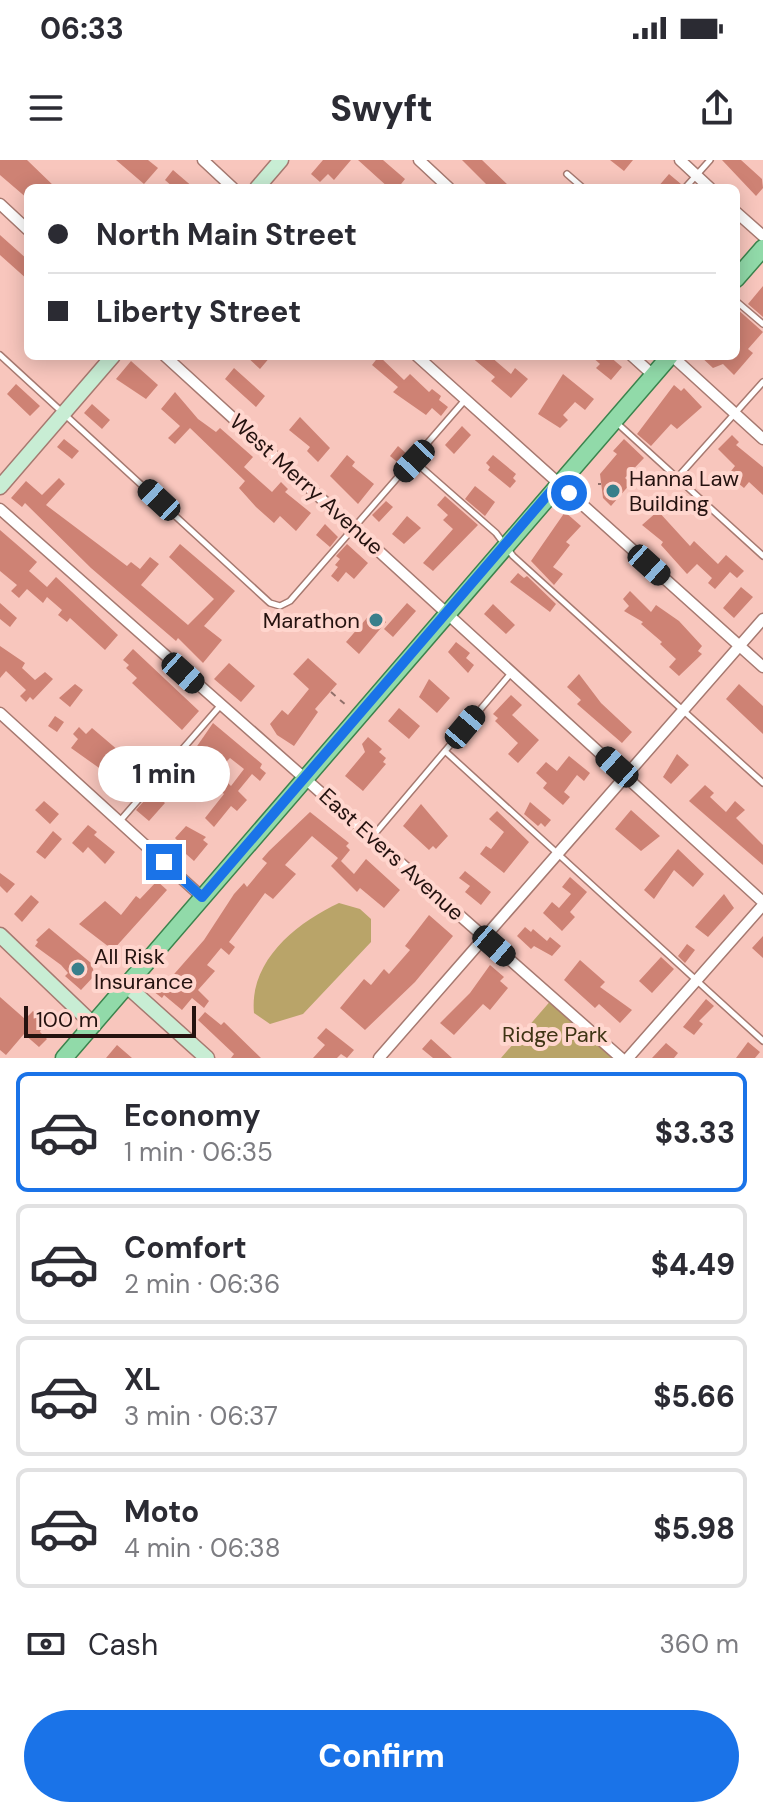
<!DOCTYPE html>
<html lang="en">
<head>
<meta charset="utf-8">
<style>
  body { margin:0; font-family:"DM Sans",sans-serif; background:#f2f2f3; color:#2b2b33; height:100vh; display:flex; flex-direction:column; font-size:30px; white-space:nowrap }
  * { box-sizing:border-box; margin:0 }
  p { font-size:26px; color:#7c7c81 }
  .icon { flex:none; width:44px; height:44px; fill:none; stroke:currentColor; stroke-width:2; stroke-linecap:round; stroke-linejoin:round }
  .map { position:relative; height:898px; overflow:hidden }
  .drawer { display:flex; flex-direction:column; background:#fff; flex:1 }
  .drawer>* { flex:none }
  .guide { position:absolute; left:24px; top:24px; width:716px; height:176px; border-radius:12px; box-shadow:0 4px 20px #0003; display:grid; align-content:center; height:176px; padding:0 24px; background:#fff }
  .scale { position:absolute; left:24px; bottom:20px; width:172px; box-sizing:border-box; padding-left:8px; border:4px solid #24120f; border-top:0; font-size:22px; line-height:28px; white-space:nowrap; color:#24120f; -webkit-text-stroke:6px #ffd6ce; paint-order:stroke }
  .end { position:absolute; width:36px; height:36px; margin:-18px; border:10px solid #1a73e8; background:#fff; box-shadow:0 0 0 4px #fff }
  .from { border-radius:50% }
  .bubble { position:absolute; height:56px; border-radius:28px; background:#fff; box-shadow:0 4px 20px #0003; font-size:26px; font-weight:800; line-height:56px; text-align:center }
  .car { position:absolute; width:24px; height:48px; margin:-24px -12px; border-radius:10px; box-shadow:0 0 6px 2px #0007; background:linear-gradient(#222 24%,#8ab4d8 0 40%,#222 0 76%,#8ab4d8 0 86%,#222 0) }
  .guide b { display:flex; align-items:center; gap:28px; height:76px; font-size:30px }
  .guide b+b { border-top:2px solid #e1e1e2 }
  .guide i { width:20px; height:20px; background:#2b2b33 }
  ul { padding:14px 0 0; list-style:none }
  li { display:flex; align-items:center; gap:24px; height:120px; margin:0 16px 12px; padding:0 8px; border:4px solid #e1e1e2; border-radius:12px }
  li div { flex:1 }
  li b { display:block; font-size:30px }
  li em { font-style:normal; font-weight:800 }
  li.selected { border-color:#1a73e8 }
  li>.icon { width:72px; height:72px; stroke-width:1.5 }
  .pay { display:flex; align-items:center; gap:20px; height:88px; padding:0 24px; font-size:30px }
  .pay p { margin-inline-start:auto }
  .button { display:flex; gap:16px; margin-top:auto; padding:16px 24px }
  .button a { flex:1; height:92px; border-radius:48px; background:#1a73e8; color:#fff; font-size:32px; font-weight:800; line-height:92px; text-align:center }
  .status { display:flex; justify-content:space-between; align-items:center; height:56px; padding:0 40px; background:#fff; direction:ltr }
  .status svg { height:22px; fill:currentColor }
  header { display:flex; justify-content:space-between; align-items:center; height:104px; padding:0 24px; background:#fff; font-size:36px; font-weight:800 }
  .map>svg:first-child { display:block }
  .green { fill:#b9a469 }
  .building { fill:#ce8274 }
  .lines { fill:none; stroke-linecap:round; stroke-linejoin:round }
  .lane-casing { stroke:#a67970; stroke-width:8 }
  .street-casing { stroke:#a67970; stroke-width:13 }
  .secondary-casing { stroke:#a67970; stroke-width:17 }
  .primary-casing { stroke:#3b844d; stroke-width:19 }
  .path { stroke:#916f69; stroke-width:2; stroke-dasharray:6 6; stroke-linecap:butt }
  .lane { stroke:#fff; stroke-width:5 }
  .street { stroke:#fff; stroke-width:10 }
  .secondary { stroke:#c8edd4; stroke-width:14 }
  .primary { stroke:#91daa9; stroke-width:16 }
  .route { stroke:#1a73e8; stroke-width:10 }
  .poi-dot { fill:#397f8b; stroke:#ffd6ce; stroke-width:3 }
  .labels { text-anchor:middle; stroke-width:8; stroke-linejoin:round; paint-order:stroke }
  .poi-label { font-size:22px; fill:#24120f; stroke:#ffd6ce; text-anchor:start }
  .street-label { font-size:22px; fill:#24120f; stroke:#ffd6ce }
  .park-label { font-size:22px; fill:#3f3414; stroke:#ffd6ce }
</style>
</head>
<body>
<div class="status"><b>06:33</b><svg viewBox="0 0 49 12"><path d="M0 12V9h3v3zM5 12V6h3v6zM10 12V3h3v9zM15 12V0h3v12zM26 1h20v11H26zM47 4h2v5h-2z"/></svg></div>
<header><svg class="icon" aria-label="menu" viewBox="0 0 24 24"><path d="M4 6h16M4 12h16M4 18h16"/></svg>Swyft<svg class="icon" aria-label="share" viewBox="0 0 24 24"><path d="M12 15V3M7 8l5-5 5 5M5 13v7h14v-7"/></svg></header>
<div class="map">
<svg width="763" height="898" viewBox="0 0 763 898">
  <rect width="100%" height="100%" fill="#f8c6bd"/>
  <path class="green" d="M339 743 360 749 371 759V782L303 854 270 864 254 853C249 801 296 763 339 743Z
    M553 838 621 898H501Z"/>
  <path class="building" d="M0 0H27L56 28H28V39L0 15Z
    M116 0H148L158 8 144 24Z
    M323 0H351L334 20 328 14 320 22 311 14Z
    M358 0H383L405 19 398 28H389Z
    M462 0H482L511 28H490Z
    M610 0H633L624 11Z
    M722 0H741L762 19 763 28 756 36Z
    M173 10 194 28H174L165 20Z
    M669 14 681 24 680 28H657Z
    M0 75 28 100V120L0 95Z
    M763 126V157L748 144Z
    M736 148 763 172 748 189 753 193 734 215 723 204 713 208 700 196H736Z
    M246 196H271L260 209Z
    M379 196 404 220 410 214 429 232 432 229 441 236 439 240 448 247 441 256 432 248 426 255 393 232 398 227 372 205Z
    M470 196H490L511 214 515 208 528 219 511 238 491 221 495 217Z
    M591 196H609L622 207 611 220 596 208 600 204Z
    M131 201 158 225 146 239 116 219Z
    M234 208 265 236 256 247 225 219Z
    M563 214 594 239 585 250 575 242 563 255 568 260 560 268 538 254Z
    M16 224 40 246 30 256 7 234Z
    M674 225 681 231 684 228 702 247 677 269 671 264 651 286 637 274Z
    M175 232 198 259 216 272 220 268 253 297 244 307 272 332 281 322 288 329 285 332 311 353 296 371 280 356 274 363 256 347 239 328 245 321 190 268 175 284 168 278 180 266 161 249Z
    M92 244 110 260 102 269 84 253Z
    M300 257 330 288 318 302 307 291 310 287 289 270Z
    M462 266 471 275 454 294 445 285Z
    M732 275 739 282 736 285 763 307V335L749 322 744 328 728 315 735 306 718 289Z
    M64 279 79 291 72 299 57 287Z
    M624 279 644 298 625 318 631 323 611 346 603 338 600 314 617 294 613 291Z
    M398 286 409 296 401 305 390 296Z
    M347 295 355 302 352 306 374 324 358 344 330 316Z
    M493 295 516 314 513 318 516 321 510 328 488 310 490 307 486 303Z
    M59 318 65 324 46 345 127 406 131 402 140 409 150 397 159 404 141 425 188 465 214 439 169 397 180 384 235 431 204 466 222 480 203 503 178 478 176 481 91 408 25 343 22 347 11 338 26 321 42 335Z
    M475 326 495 342 485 356 465 339Z
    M445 336 478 365 433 411 423 403 453 369 443 360 448 355 437 345Z
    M386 341 393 347 379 362 372 355Z
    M658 351 690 386 694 381 718 404 726 395 744 411 737 418 730 412 715 429 708 423 712 418 697 404 687 414 661 385 663 382 642 365Z
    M565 352 581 366 566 382 570 385 553 407 563 414 554 425 531 401Z
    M407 356 421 368 404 384 392 374Z
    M325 364 338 377 330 387 316 375Z
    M0 370 37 402 29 411 47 427 56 417 118 475 105 490 70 458 67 462 58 455 62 450 47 437 43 443 27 429 19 438 11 431 17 425 0 411Z
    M347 384 368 403 354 419 346 412 338 422 331 416 338 407 335 405 340 399 336 396Z
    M518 413 524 418 527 416 556 444 550 452 510 422Z
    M741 427 753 437 734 458 723 448Z
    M630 431 651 452 656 445 679 461 702 486 698 491 702 494 679 516 669 507 676 499 660 484 662 482 641 464 643 462 624 451 629 446 623 439Z
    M0 443 17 458 10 467 0 459Z
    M407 443 416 451 393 477 384 469Z
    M493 444 515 465 506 474 484 454Z
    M373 451 386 462 359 494 346 482Z
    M456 482 470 493 466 498 474 505 468 513 448 492Z
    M0 486 25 503 22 508 35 520 45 512 53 519 33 540 30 537 26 542 20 536 26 530 6 511 0 518Z
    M133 489 199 551 182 570 132 523 137 518 126 508 129 505 123 500Z
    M308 498 337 524 315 549 318 552 294 586 277 575 270 564 282 550 288 555 309 529 293 514Z
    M229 503 255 526 241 542 214 519Z
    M579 514 601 543 632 572 622 583 577 544 581 540 567 527Z
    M429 519 450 538 437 553 419 537Z
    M75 524 83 530 70 547 59 538Z
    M739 524 763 546V574L726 539Z
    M511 535 522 545 512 555 539 580 518 603 508 594 518 583 495 561 498 558 493 554Z
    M399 548 420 566 409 579 388 561Z
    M55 556 64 562 57 572 48 566Z
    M213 563 262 604 260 608 266 613 260 621 252 614 238 631 247 640 237 651 231 646 214 667 205 658 224 634 217 627 224 619 231 626 244 609 230 598 225 603 212 591 204 601 193 592Z
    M79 567 86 574 92 568 119 591 102 610 71 588 78 579 73 574Z
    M368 577 382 589 379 592 386 598 383 602 386 604 363 631 345 616 365 592 362 584Z
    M677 594 689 605 671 624 663 617Z
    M569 596 590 613 584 621 577 615 564 632 570 637 563 645 543 628 547 623 536 613 546 602 557 611Z
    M173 608 184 620 175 629 164 619Z
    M132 612 144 625 130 641 117 629Z
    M705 625 714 633 710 637 726 652 735 641 745 650 736 658 763 685V705L689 641Z
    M152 632 165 643 149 661 136 650Z
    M44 641 59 654 50 664 35 650Z
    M530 642 551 660 545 667 541 663 538 666 524 654Z
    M421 644 448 676 436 689 433 686 429 690 403 666Z
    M631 650 660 676 641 691 615 669Z
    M497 651 529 682 504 713 480 694 486 686 491 689 504 672 489 659Z
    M310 652 349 683 346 686 350 690 341 701 354 714 366 699 400 730 384 748 360 728 357 732 331 706 338 698 312 676 285 705 296 714 273 739 265 733 229 782 235 787 229 795 221 788 207 805 215 811 198 830 209 841 204 848 192 838 182 850 164 835 162 838 153 831 164 818 168 821 204 780 234 734 244 723 247 727 267 703 262 699 269 691Z
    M88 665 97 672 94 675 115 692 105 704 88 687 83 693 72 683Z
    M186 666 206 677 203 680 208 684 194 701 178 687 181 684 175 678Z
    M53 671 62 679 45 699 36 692Z
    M678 689 704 714 693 727 674 710 654 739 644 730Z
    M465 711 491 732 481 745 465 732 470 726 459 718Z
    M0 713 15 724 7 733 0 726Z
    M570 717 587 732 570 752 575 757 562 771 543 753 552 742 559 748 571 734 562 727Z
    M157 721 167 730 113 790 79 764 105 741 121 755 136 736 140 739Z
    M724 734 734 748 708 777 695 767Z
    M31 735 39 742 22 762 14 754Z
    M429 755 453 776 415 822 365 870 340 848 364 819 371 825 384 809 389 814 410 790 405 786Z
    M525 767 531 772 533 769 547 781 550 777 561 786 552 796 534 786 531 789 517 776Z
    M49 768 91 803 95 815 81 830 65 816 68 813 61 805 35 786 38 782 36 780Z
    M763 776V798L752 788Z
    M687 784 695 790 685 803 678 796Z
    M661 797 674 809 652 833 639 821Z
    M580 800 605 822 600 827 632 850 620 863 599 844 595 848 564 820Z
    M490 805 504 817 500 821 508 828 490 850 483 844 454 875 440 863 470 833Z
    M0 837 25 859 33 851 44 861 40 872 47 879 39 887 24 874 6 895 0 890Z
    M706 839 714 846 699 861 703 864 694 875 683 867Z
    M205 852 221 865 224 862 261 898H231L234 894 198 860Z
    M326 868 354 890 347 898 341 894 337 898H313L325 885 317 878Z
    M431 879 452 898H433L422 889Z
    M748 882 760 892 755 898H736Z
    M666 883 678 893 674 898H652Z
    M117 885 132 898H106Z"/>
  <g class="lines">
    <defs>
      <path id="lane" d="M567 14 583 28
        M685 28 710 0
        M736 141 763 164
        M0 195 270 443 280 446 290 441 465 240
        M618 264 763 396
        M414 301 496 373 513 396 763 623
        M677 318 763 222
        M445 591 763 881
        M119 662 220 546
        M373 676 512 512"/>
      <path id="street" d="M203 0 233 28
        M419 0 449 28
        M680 0 710 28
        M0 44 28 70
        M736 52 763 76
        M165 196 763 742
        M417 196 763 507
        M632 196 653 215
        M672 196 763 279
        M0 349 621 898
        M0 553 202 737
        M379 898 763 459
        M628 898 763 745"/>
      <path id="secondary" d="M257 28 281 0
        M0 327 113 196
        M0 775 94 865
        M127 826 207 898"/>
      <path id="primary" d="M736 119 763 88
        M64 898 670 196"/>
    </defs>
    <use href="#lane" class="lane-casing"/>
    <use href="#street" class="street-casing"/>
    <use href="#secondary" class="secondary-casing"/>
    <use href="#primary" class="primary-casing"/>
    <path class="path" d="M598 324H601
      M331 532 347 546"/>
    <use href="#lane" class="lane"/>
    <use href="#street" class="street"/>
    <use href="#secondary" class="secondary"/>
    <use href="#primary" class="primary"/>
  </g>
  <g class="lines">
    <path class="route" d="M164 702 202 737 557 324 569 333"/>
  </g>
  <g class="poi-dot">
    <circle cx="613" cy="331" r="8"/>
    <circle cx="376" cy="460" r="8"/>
    <circle cx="78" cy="809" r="8"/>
  </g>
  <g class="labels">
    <g class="poi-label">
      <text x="629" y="326">Hanna Law<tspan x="629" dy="25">Building</tspan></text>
      <text x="360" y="468" text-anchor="end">Marathon</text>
      <text x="94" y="804">All Risk<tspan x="94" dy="25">Insurance</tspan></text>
    </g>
    <g class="street-label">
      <text transform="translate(307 324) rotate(42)" y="8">West Merry Avenue</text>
      <text transform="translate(392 694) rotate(42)" y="8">East Evers Avenue</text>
    </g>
    <g class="park-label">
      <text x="555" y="882">Ridge Park</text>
    </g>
  </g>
</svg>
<div class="scale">100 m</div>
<i class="end from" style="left:569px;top:333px"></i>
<i class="end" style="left:164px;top:702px"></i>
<div class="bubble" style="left:98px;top:586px;width:132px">1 min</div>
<i class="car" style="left:414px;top:301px;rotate:223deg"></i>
<i class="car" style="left:159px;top:340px;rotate:313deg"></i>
<i class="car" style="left:649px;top:405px;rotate:132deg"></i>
<i class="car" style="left:183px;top:513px;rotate:132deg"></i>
<i class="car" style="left:465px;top:567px;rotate:40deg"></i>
<i class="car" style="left:617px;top:607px;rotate:312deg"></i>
<i class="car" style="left:494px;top:786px;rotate:131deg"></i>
<div class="guide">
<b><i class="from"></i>North Main Street</b>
<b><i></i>Liberty Street</b>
</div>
</div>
<section class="drawer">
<ul>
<li class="selected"><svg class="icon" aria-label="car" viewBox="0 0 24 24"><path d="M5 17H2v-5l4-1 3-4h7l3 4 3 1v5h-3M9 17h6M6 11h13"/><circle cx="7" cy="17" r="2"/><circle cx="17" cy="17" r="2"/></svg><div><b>Economy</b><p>1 min · 06:35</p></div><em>$3.33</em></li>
<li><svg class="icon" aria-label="car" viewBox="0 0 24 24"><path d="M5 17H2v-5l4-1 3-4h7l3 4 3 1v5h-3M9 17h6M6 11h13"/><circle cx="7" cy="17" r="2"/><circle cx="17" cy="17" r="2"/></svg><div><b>Comfort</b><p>2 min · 06:36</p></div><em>$4.49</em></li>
<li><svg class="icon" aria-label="car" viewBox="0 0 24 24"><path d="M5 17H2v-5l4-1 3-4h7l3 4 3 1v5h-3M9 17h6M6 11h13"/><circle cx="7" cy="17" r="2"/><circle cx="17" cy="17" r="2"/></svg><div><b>XL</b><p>3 min · 06:37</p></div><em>$5.66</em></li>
<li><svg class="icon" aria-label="car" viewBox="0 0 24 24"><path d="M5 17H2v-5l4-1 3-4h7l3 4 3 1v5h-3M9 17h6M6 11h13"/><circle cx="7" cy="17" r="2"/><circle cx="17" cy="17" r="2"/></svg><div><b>Moto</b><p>4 min · 06:38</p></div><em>$5.98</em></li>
</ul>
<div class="pay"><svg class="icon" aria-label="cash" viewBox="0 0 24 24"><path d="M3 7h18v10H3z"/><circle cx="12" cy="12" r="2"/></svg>Cash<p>360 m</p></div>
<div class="button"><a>Confirm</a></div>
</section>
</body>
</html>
